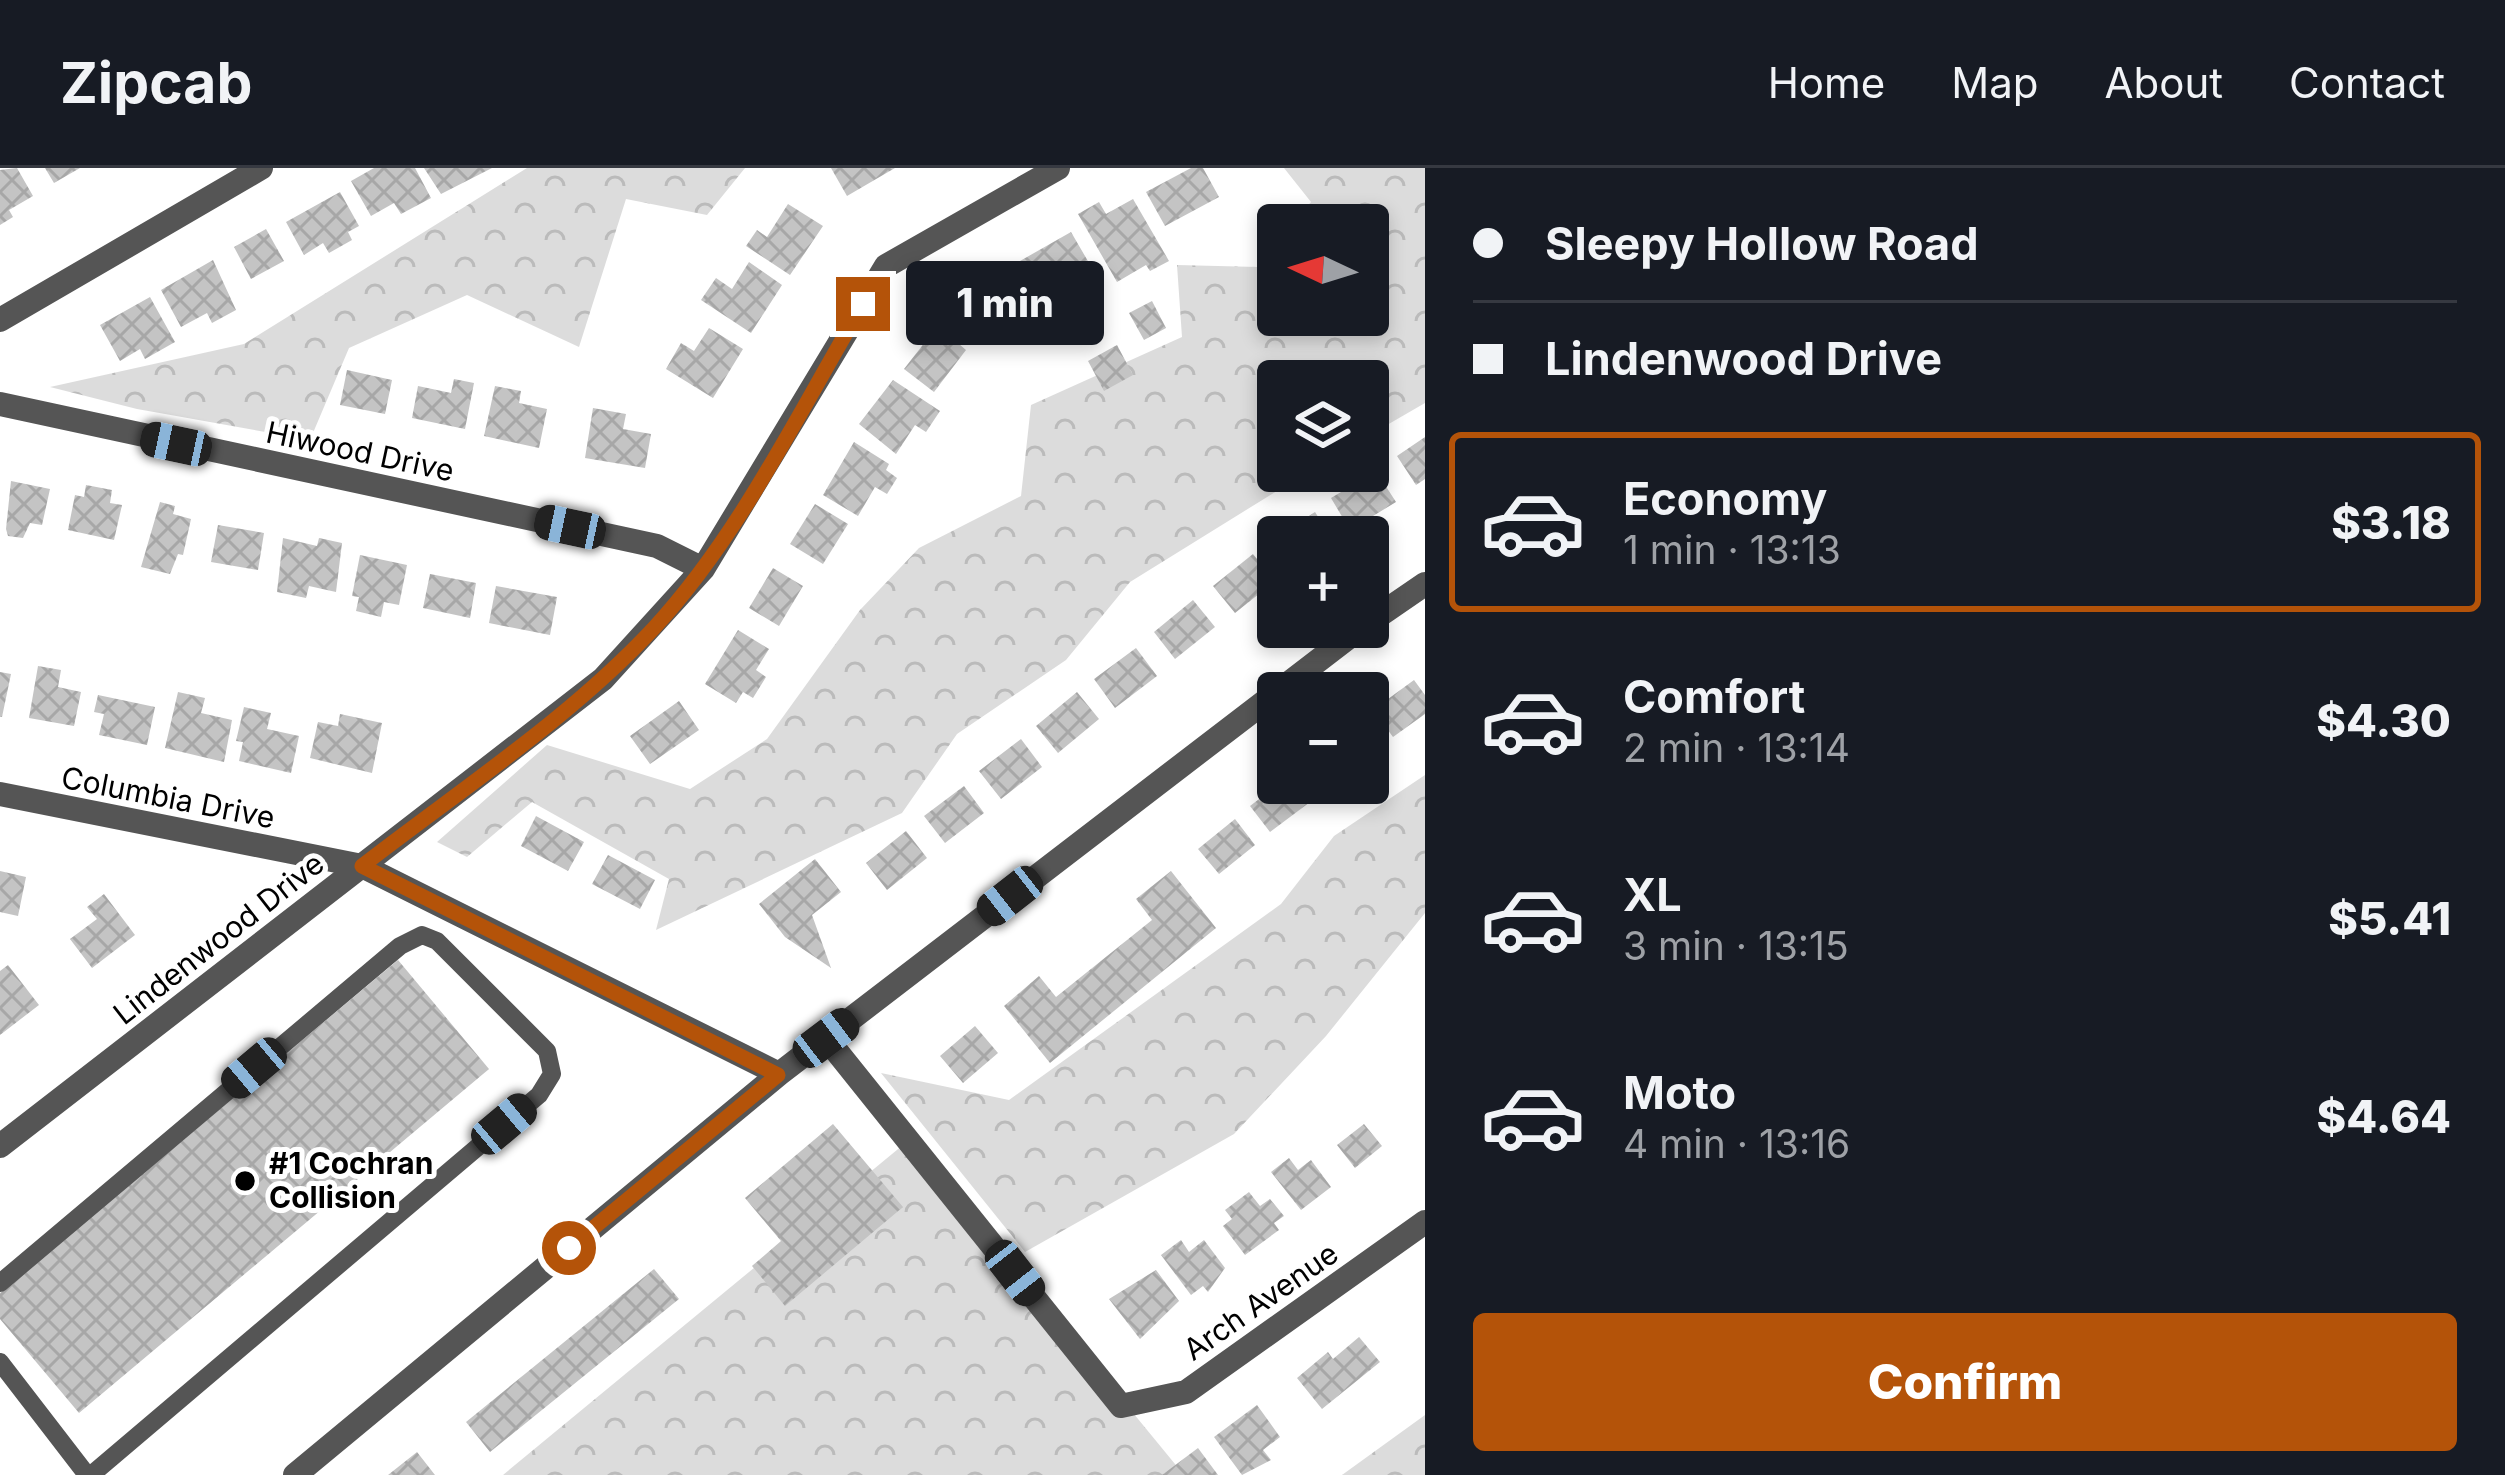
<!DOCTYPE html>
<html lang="en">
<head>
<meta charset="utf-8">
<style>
  body { margin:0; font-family:Inter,sans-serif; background:#242831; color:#f1f3f6; height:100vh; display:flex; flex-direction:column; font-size:45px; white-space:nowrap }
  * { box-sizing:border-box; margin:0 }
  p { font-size:39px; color:#9ea1a6 }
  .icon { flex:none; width:66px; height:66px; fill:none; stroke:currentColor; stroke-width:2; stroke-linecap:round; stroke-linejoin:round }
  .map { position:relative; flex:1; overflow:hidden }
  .side { display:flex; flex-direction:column; background:#171b24; width:1080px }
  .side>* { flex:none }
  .hud { display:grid; align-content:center; height:264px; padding:0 48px; background:#171b24 }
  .needle { width:78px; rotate:274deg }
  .controls { position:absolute; left:1257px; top:36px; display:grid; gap:24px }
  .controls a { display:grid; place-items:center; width:132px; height:132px; border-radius:12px; background:#171b24; box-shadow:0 6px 18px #0003; font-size:60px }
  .end { position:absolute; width:54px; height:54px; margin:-27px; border:15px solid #b45309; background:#fff; box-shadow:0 0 0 6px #fff }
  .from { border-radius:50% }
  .bubble { position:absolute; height:84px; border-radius:12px; background:#171b24; box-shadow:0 6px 18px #0003; font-size:39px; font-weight:800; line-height:84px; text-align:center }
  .car { position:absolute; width:36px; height:72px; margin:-36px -18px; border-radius:15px; box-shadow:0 0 9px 3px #0007; background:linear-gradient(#222 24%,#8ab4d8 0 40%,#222 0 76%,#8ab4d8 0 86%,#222 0) }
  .hud b { display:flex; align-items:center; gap:42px; height:114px; font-size:45px }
  .hud b+b { border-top:3px solid #363941 }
  .hud i { width:30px; height:30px; background:#f1f3f6 }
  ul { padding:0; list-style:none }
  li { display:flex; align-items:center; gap:36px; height:180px; margin:0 24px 18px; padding:0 24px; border:6px solid transparent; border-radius:12px }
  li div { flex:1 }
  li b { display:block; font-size:45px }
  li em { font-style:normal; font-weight:800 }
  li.active { border-color:#b45309 }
  li>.icon { width:108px; height:108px; stroke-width:1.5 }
  .button { display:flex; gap:24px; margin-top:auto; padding:24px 48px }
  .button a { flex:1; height:138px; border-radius:12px; background:#b45309; color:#fff; font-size:48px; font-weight:800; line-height:138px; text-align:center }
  header { display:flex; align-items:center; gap:72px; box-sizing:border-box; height:168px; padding:0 60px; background:#171b24; border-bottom:3px solid #363941 }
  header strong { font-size:57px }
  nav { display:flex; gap:66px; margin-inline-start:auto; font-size:42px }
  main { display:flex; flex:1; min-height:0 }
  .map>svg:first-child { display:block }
  .forest { fill:url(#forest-crowns) }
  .building { fill:url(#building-cross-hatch) }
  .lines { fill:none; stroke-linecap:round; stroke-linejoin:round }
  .service { stroke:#555; stroke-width:18 }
  .minor { stroke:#555; stroke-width:24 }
  .route { stroke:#b45309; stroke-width:15 }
  .poi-dot { fill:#000; stroke:#fff; stroke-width:4.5 }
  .labels { text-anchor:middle; stroke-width:10; stroke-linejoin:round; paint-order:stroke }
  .street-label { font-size:30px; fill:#000; stroke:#fff }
  .poi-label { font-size:30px; font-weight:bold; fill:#000; stroke:#fff; text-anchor:start }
</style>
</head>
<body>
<header>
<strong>Zipcab</strong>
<nav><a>Home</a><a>Map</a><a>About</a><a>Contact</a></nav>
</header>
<main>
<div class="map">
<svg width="1425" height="1307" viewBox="0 0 1425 1307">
  <defs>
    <pattern id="forest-crowns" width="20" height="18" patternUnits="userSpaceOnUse" patternTransform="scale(3)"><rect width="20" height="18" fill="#dcdcdc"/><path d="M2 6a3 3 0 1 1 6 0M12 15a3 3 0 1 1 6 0" fill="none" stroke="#bbb"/></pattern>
    <pattern id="building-cross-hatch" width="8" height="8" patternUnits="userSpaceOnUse" patternTransform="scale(3)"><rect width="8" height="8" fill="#c4c4c4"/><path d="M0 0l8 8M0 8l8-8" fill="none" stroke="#a7a7a7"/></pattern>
  </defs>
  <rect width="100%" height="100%" fill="#fff"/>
  <path class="forest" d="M527 0H745L707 47 626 31 579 179 467 127 349 180 310 272 137 241 50 219 244 176Z
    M1284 0H1425V235L1368 268V213H1278V303H1309L1130 414 1066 492 957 566 902 645 656 762 669 711 532 634 467 689 437 674 547 577 690 621 767 571 860 442 919 380 1021 328 1031 237 1182 169 1177 97 1258 99 1278 75V147H1368V57H1293L1311 34Z
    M1425 607V745L1326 868 1234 966 1025 1084 881 905 1009 932 1281 736 1334 668Z
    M909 972 1184 1307H503Z
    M1425 1247V1307H1342Z"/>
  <path class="building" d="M17 0 33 28 9 42 13 49 0 57V2Z
    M45 0H80L54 15Z
    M374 0H415L431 30 401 46 394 35 371 48 351 13Z
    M424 0H492L441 26Z
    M831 0H895L847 28Z
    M1191 0H1203L1219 29 1165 58 1146 24Z
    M340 24 359 58 348 64 352 72 329 85 323 75 304 87 286 54Z
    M1133 31 1169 93 1150 103 1146 97 1117 114 1078 46 1099 34 1106 46Z
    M788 36 823 58 790 107 746 78 757 62 767 69Z
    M266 61 284 93 251 111 234 79Z
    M1071 64 1103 119 1084 130 1072 110 1040 129 1020 93Z
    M213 92 236 142 212 155 207 145 181 159 161 122Z
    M749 94 782 117 751 165 701 132 716 110 732 121Z
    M1005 105 1038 150 1017 165 1010 155 982 175 957 142Z
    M150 129 175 174 145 191 140 181 120 193 100 157Z
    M1152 133 1166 160 1144 172 1129 145Z
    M935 146 964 169 959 176 966 182 934 224 904 201 929 169 921 164Z
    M709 160 743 181 713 230 666 201 681 175 694 183Z
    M1117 177 1133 207 1104 223 1088 193Z
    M347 202 392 212 385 246 340 237Z
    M454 211 474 215 465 261 412 250 418 218 451 225Z
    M893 212 940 243 926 264 915 257 896 286 859 256Z
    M495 218 521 223 519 235 547 241 539 280 484 268Z
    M593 240 626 246 623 261 651 266 645 300 585 290Z
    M1425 269V311L1416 317 1397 288Z
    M854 274 889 296 886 302 897 310 887 326 875 319 858 348 823 327Z
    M1376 303 1396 334 1350 362 1331 330Z
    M11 313 50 321 42 357 30 355 23 370 8 368 6 361Z
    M86 317 112 322 110 335 122 337 114 372 68 362 75 327 84 329Z
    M160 334 175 338 173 346 191 351 183 387 178 386 170 406 141 399Z
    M815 336 848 356 823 396 790 376Z
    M1315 344 1331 369H1278V384L1271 373Z
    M218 357 264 365 258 402 211 394Z
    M283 370 317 378 319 370 342 375 336 424 309 418 306 430 277 424Z
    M1253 386 1275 413 1235 445 1213 418Z
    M360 387 407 397 399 437 384 434 381 449 356 443 359 429 352 428Z
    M773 400 803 418 779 458 749 440Z
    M430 406 476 415 470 450 423 440Z
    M496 418 557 429 550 467 489 455Z
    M1193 432 1215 459 1175 491 1154 464Z
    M738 462 769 481 756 502 766 509 753 530 743 524 736 535 705 516Z
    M1136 480 1157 508 1115 540 1094 511Z
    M38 498 61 502 58 519 81 524 74 558 29 550Z
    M0 504 11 506 2 549H0Z
    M1414 512 1425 527V546L1393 569 1373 542Z
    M178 524 205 530 201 545 232 552 224 594 165 580Z
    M1077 524 1099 551 1058 585 1036 558Z
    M98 527 155 539 147 577 99 567 104 546 94 544Z
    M679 533 699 562 650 596 630 568Z
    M244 539 271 545 267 561 299 568 291 605 239 593 243 574 236 573Z
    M340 546 382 555 372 605 310 590 318 554 338 558Z
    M1021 571 1042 599 1001 631 979 603Z
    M1280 615H1295L1310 634 1270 664 1250 638Z
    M964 618 984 645 945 675 924 648Z
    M536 648 584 674 568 703 521 678Z
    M1235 651 1255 677 1219 706 1198 681Z
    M906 663 927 690 887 722 866 695Z
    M608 687 655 712 640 741 592 716Z
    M815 691 841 724 812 747 831 800 785 769 759 736Z
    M0 703 26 709 18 748 0 744Z
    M1171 703 1216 760 1050 895 1004 838 1039 808 1056 829 1152 752 1136 731Z
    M104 726 135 767 92 800 70 771 97 751 87 739Z
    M398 792 489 901 79 1245 0 1151V1125Z
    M8 797 39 837 0 867V803Z
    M975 858 998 885 963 915 940 888Z
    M833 956 903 1039 785 1138 752 1098 781 1073 745 1030Z
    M1364 956 1382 978 1355 1000 1337 977Z
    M1289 990 1298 1002 1311 992 1331 1019 1301 1042 1271 1004Z
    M1249 1024 1260 1038 1270 1031 1284 1048 1274 1055 1279 1062 1245 1087 1223 1058 1232 1051 1225 1042Z
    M1181 1072 1189 1084 1204 1072 1225 1100 1208 1124 1203 1118 1191 1127 1161 1087Z
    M654 1101 679 1131 490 1284 466 1254Z
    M1156 1102 1179 1133 1140 1171 1109 1131Z
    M1359 1169 1380 1194 1322 1241 1297 1210 1328 1184 1333 1191Z
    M1257 1237 1280 1269 1263 1282 1271 1292 1242 1307 1214 1269Z
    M1198 1280 1218 1307H1162Z
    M417 1284 435 1307H388Z"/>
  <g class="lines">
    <path class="service" d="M0 1115 400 778 422 767 437 773 547 883 552 906 539 927 91 1307
      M0 1194 87 1307"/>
    <path class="minor" d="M0 152 261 0
      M0 236 657 378 703 401
      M1368 455 1425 416
      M0 626 362 698 779 906
      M826 870 1121 1238 1186 1224 1425 1054
      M0 978 603 511 703 401 886 98 1058 0
      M295 1307 779 906 1362 459"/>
  </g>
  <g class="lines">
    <path class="route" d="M569 1080 778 907 362 698C460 622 569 551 654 460 740 367 799 244 863 136"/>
  </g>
  <circle class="poi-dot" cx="245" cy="1013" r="12"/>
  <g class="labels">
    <g class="street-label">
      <text transform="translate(360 284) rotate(12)" y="10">Hiwood Drive</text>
      <text transform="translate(168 630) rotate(11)" y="10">Columbia Drive</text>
      <text transform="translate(219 771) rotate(-38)" y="10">Lindenwood Drive</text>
      <text transform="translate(1261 1134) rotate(-35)" y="10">Arch Avenue</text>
    </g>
    <g class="poi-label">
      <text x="269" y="1006">#1 Cochran<tspan x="269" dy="34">Collision</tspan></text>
    </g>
  </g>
</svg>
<div class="controls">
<a><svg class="needle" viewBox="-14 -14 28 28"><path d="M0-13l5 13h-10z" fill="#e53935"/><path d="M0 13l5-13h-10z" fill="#9ea1a6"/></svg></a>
<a><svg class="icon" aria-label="layers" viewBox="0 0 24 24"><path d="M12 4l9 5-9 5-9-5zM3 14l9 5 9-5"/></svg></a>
<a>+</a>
<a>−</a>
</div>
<i class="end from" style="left:569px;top:1080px"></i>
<i class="end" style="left:863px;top:136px"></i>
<div class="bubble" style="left:906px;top:93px;width:198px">1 min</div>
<i class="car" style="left:176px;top:276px;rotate:282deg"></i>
<i class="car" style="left:570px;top:359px;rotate:282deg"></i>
<i class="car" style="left:1010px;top:728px;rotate:232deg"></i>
<i class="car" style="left:826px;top:870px;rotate:53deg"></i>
<i class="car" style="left:254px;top:900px;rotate:230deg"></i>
<i class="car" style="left:504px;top:956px;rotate:50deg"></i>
<i class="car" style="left:1015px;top:1105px;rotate:142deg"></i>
</div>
<section class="side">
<div class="hud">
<b><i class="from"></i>Sleepy Hollow Road</b>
<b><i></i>Lindenwood Drive</b>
</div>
<ul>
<li class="active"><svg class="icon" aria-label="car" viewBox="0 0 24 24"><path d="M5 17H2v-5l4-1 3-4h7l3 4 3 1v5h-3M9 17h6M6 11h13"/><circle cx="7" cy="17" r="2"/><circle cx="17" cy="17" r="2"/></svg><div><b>Economy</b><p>1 min · 13:13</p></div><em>$3.18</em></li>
<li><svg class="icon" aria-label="car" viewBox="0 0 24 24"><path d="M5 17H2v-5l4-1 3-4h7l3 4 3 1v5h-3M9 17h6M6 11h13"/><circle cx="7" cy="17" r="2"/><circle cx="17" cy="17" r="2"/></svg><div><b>Comfort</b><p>2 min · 13:14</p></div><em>$4.30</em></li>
<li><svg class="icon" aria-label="car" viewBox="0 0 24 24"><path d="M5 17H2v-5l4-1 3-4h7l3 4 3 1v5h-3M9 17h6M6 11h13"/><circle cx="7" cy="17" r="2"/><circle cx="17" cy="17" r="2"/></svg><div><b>XL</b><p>3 min · 13:15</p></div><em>$5.41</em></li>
<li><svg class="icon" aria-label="car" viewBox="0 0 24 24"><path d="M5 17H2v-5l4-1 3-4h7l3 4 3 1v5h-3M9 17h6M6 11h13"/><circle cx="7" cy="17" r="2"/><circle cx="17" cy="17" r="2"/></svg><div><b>Moto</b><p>4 min · 13:16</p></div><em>$4.64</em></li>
</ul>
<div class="button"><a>Confirm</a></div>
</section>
</main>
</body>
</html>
